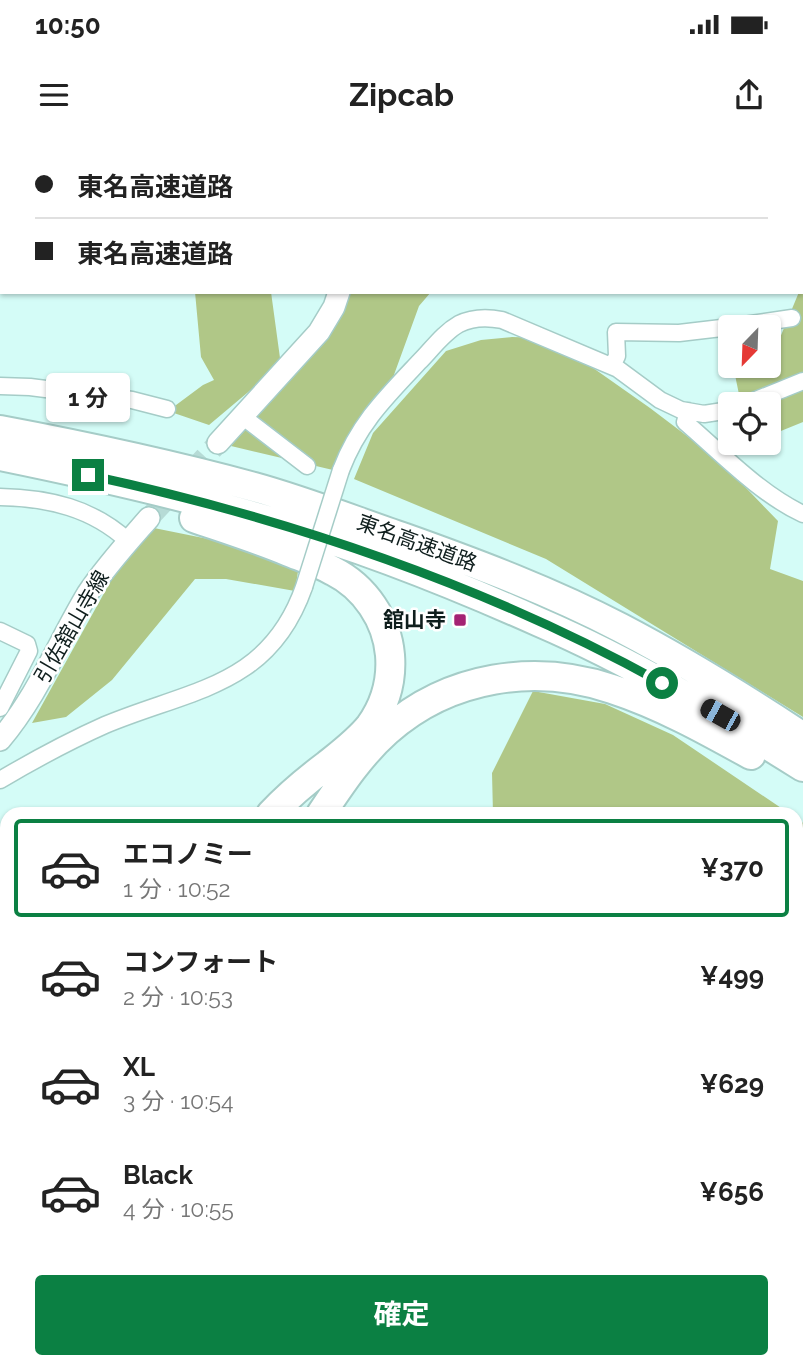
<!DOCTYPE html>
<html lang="ja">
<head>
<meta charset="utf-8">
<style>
  body { margin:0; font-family:Raleway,"Noto Sans JP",sans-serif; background:#f6f6f6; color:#222; height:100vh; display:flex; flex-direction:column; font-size:26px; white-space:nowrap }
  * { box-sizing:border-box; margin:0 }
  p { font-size:23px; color:#767676 }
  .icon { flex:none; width:38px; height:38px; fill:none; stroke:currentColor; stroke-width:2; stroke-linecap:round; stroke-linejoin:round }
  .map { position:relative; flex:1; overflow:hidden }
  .drawer { position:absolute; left:0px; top:667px; width:803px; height:562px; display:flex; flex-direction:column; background:#fff; border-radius:21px 21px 0 0; box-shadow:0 2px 5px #0004 }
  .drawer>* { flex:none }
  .hud { position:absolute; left:0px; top:0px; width:803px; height:154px; box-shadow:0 2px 5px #0004; display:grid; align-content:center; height:154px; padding:0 35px; background:#fff }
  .needle { width:46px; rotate:203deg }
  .buttons { position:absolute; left:718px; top:175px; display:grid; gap:14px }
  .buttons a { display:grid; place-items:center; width:63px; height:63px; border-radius:7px; background:#fff; box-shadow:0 2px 5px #0004; font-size:35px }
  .end { position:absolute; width:32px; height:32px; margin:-16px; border:9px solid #0b8043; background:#fff; box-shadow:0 0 0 4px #fff }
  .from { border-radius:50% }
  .bubble { position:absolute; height:49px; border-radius:7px; background:#fff; box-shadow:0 2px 5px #0004; font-size:23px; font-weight:700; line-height:49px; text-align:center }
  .car { position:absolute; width:21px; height:42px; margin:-21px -10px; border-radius:9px; box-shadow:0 0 5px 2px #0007; background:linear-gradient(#222 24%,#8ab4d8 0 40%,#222 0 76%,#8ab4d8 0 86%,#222 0) }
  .hud b { display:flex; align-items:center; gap:24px; height:66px; font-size:26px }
  .hud b+b { border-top:2px solid #e0e0e0 }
  .hud i { width:18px; height:18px; background:#222 }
  ul { padding:12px 0 0; list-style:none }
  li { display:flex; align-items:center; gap:21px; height:98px; margin:0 14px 10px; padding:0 21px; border:4px solid transparent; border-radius:7px }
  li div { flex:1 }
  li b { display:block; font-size:26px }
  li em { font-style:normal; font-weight:700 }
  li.selected { border-color:#0b8043 }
  li>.icon { width:63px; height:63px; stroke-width:1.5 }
  .action { display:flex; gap:14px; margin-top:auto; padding:14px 35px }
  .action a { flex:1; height:80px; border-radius:7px; background:#0b8043; color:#fff; font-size:28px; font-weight:700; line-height:80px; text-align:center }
  .status { display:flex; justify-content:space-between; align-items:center; height:49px; padding:0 35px; background:#fff; direction:ltr }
  .status svg { height:19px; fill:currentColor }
  header { display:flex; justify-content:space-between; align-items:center; height:91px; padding:0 35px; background:#fff; font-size:32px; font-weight:700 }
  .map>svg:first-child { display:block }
  .forest { fill:#b0c787 }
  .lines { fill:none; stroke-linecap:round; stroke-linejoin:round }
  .secondary-tunnel { stroke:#b6dbd6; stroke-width:21; stroke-dasharray:21 10; stroke-linecap:butt }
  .minor-casing { stroke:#a5ccc7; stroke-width:19 }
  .secondary-casing { stroke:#a5ccc7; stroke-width:24 }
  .motorway-casing { stroke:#a5ccc7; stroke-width:32 }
  .minor { stroke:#fff; stroke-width:16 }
  .secondary { stroke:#fff; stroke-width:21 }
  .motorway { stroke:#fff; stroke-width:28 }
  .minor-bridge-casing { stroke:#a5ccc7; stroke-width:19; stroke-linecap:butt }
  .minor-bridge { stroke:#fff; stroke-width:16 }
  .route { stroke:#0b8043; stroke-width:9 }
  .poi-dot { fill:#a42474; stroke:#fff; stroke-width:2.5 }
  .labels { text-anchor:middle; stroke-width:5; stroke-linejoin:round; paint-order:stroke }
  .street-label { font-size:21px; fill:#0f1e1d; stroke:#fff }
  .poi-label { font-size:21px; font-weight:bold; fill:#0f1e1d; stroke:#fff; text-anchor:end }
</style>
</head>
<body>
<div class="status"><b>10:50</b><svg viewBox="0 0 49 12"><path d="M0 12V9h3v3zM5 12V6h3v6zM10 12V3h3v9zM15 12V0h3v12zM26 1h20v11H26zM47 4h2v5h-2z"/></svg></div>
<header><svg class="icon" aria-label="menu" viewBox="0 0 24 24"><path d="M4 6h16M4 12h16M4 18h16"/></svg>Zipcab<svg class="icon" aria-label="share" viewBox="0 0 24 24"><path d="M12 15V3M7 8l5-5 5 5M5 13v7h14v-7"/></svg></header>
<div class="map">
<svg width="803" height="1228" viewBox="0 0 803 1228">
  <rect width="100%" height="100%" fill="#d4fcf7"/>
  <path class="forest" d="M410 0H790L789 2H407Z
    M803 141V282L771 295H768V264H741L735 235 748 226H768V211L777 205 799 152H802Z
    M195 152H271L280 218 265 238 209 285 168 271 203 245 214 240 201 217Z
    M339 152H431L419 166 391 243 333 330 231 306 333 185Z
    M512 197 544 198 596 230 650 268 720 321 778 381 770 429 803 441V577L546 419 354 339 373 293 446 211 481 200Z
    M149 387 238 405 299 425 295 451 226 439H195L112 540 66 577 32 583 113 437Z
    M533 551 605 564 673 595 790 674H493L492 633Z
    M796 678 803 683V1161L796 1163Z
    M125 1222H256L242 1228H116Z"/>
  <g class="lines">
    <path class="secondary-tunnel" d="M149 378 218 303"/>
    <defs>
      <path id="minor" d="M730 187 792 178
        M612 226 617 216 616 192 679 193 730 187
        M0 246 30 247 132 260 167 269
        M746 264 803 241
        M688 271 685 282C721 313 760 354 803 374
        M242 276 307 326
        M341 330C359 283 386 257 420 221 432 209 443 193 459 184 473 177 487 177 502 180L618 229 660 260 681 270 704 274 730 270
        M0 357C49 358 92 368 128 401
        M0 491 27 504 29 511 0 568
        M0 640C34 620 69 601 105 585 191 549 269 547 304 447
        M796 904 803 901
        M0 1103 7 1100
        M427 1228 441 1222"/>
      <path id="secondary" d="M307 0V2
        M218 303 319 192 334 167 339 152
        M0 600C38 555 58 503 88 453 106 426 128 402 149 378"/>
      <path id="motorway" d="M0 290C85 306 170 324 254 347 305 361 355 381 405 398 478 424 552 452 621 488 684 521 744 558 803 597
        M0 316C93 335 186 356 277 383 367 409 454 444 539 482 632 522 718 574 803 627
        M194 378C226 389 258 399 289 412 304 418 319 423 333 431 365 447 387 480 390 515 392 540 385 565 370 586 358 601 342 613 327 625 307 640 288 656 271 674
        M321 674C341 644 361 614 387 591 449 536 535 523 612 549 661 565 706 590 751 615
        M0 968 7 970"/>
    </defs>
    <use href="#minor" class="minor-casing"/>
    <use href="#secondary" class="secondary-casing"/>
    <use href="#motorway" class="motorway-casing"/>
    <use href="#minor" class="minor"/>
    <use href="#secondary" class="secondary"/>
    <use href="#motorway" class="motorway"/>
    <defs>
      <path id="minor-bridge" d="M304 447 341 330"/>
    </defs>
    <use href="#minor-bridge" class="minor-bridge-casing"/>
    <use href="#minor-bridge" class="minor-bridge"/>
  </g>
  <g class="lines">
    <path class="route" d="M88 335C287 378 483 444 662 543"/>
  </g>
  <rect class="poi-dot" x="453" y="473" width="14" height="14" rx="3.5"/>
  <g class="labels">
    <g class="street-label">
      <text transform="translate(417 403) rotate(20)" y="7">東名高速道路</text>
      <text transform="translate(72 487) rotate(-60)" y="7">引佐舘山寺線</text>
    </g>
    <g class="poi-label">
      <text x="446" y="487">舘山寺</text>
    </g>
  </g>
</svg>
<div class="buttons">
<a><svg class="needle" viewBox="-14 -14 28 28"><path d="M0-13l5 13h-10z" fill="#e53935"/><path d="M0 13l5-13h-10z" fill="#767676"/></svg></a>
<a><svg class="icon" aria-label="locate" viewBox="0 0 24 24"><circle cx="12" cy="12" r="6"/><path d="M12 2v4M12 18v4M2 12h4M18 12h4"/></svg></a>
</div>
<i class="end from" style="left:662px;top:543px"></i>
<i class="end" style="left:88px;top:335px"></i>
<div class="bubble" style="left:46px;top:233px;width:84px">1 分</div>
<i class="car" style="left:720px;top:575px;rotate:299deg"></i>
<div class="hud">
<b><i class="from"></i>東名高速道路</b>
<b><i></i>東名高速道路</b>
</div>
<section class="drawer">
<ul>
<li class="selected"><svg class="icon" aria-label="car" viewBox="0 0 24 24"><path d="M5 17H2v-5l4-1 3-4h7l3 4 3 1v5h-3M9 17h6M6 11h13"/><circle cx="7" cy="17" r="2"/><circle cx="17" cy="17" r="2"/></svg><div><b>エコノミー</b><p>1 分 · 10:52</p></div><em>¥370</em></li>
<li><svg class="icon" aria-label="car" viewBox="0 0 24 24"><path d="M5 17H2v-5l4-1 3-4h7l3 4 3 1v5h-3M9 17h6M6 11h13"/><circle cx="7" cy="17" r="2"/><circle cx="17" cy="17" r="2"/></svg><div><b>コンフォート</b><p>2 分 · 10:53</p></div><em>¥499</em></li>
<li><svg class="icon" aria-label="car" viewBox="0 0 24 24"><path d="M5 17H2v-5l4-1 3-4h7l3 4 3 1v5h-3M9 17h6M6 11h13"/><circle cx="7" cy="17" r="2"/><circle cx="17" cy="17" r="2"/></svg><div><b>XL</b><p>3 分 · 10:54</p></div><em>¥629</em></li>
<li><svg class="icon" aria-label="car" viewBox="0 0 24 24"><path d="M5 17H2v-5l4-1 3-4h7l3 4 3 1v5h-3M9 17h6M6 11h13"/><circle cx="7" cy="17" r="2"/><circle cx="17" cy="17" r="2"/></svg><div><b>Black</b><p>4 分 · 10:55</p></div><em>¥656</em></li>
</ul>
<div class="action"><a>確定</a></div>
</section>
</div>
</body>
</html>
